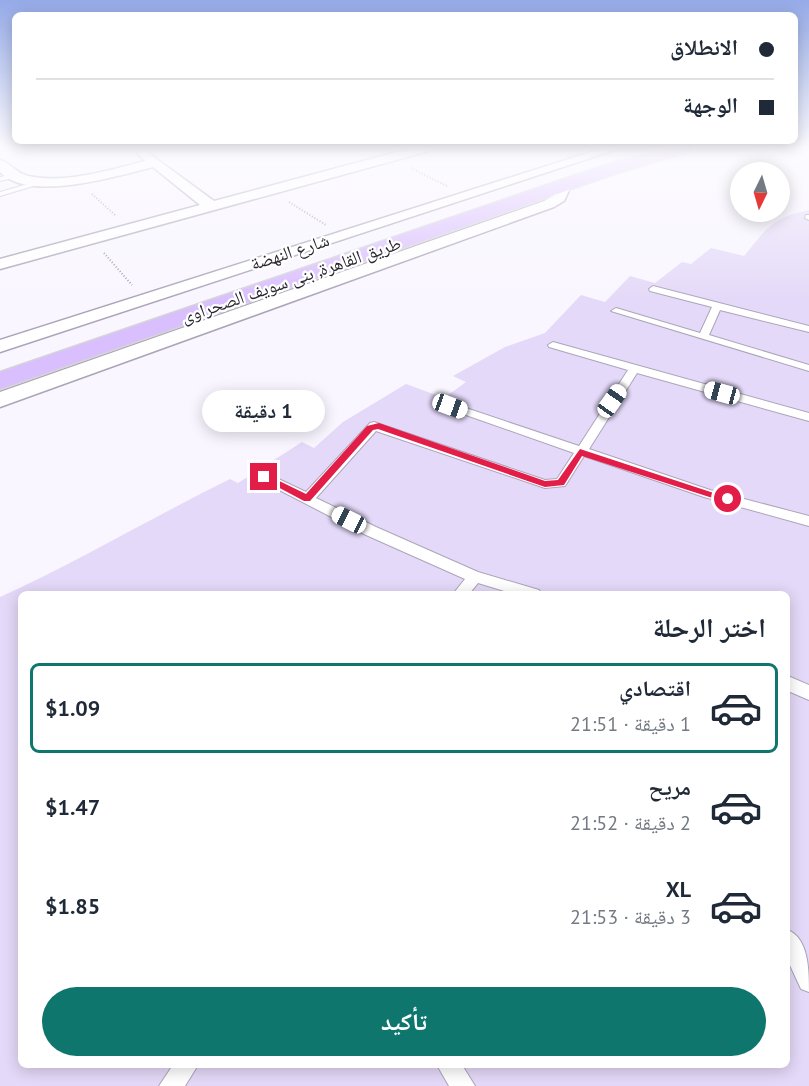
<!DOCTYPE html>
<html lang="ar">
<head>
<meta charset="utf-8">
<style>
  body { margin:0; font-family:"PT Sans","Noto Naskh Arabic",sans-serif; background:#f6f6f7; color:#1f2937; direction:rtl; height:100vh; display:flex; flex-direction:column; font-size:22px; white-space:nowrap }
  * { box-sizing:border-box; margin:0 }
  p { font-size:20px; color:#747a83 }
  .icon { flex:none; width:33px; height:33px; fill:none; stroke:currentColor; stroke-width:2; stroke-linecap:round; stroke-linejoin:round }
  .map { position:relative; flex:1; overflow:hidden; direction:ltr }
  .details { position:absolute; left:18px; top:591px; width:772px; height:477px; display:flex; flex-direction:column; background:#fff; border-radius:9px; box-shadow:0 3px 15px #0003; direction:rtl }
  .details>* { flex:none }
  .top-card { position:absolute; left:12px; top:12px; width:786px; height:132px; border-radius:9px; box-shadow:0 3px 15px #0003; direction:rtl; display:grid; align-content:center; height:132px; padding:0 24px; background:#fff }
  .needle { width:39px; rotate:185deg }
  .buttons { position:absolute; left:730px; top:162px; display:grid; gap:12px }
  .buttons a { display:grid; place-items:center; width:60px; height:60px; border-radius:50%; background:#fff; box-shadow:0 3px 15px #0003; font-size:30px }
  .end { position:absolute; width:27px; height:27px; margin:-14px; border:8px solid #e11d48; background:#fff; box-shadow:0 0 0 3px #fff }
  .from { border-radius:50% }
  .bubble { position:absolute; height:42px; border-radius:21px; background:#fff; box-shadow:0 3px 15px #0003; font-size:20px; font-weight:700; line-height:42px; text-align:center; direction:rtl }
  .car { position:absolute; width:18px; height:36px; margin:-18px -9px; border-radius:8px; box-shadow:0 0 4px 2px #0007; background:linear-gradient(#fff 24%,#345 0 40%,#fff 0 76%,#345 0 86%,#fff 0) }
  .top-card b { display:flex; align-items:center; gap:21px; height:57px; font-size:22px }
  .top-card b+b { border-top:2px solid #e0e1e3 }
  .top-card i { width:15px; height:15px; background:#1f2937 }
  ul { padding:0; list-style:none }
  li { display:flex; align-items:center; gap:18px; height:90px; margin:0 12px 9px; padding:0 12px; border:3px solid transparent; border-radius:9px }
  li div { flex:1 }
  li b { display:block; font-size:22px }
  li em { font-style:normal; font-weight:700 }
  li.active { border-color:#0f766e }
  li>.icon { width:54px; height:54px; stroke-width:1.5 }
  h2 { padding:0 24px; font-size:27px; line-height:72px }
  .primary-button { display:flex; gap:12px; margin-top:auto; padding:12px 24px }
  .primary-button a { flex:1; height:69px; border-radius:36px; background:#0f766e; color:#fff; font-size:24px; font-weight:700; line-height:69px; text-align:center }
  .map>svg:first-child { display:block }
  .green { fill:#e4d9f8; fill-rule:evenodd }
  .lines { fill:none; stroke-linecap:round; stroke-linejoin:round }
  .lane-casing { stroke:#aca5b9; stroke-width:2 }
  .street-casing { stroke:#aca5b9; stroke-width:3 }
  .primary-casing { stroke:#d5d4d6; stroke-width:3 }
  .path { stroke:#99969f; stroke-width:2; stroke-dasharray:1 2; stroke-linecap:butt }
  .lane { fill:#fff; fill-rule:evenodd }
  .street { fill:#fff; fill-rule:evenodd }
  .primary { fill:#d9bffe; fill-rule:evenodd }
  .route { fill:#e11d48 }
  .labels { text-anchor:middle; stroke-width:4.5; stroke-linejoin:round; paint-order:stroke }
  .far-street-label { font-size:18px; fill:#2b2830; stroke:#fff }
</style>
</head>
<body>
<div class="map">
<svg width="809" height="1086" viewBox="0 0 809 1086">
  <rect width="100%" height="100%" fill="#f9f6ff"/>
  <path class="green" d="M809 210V1086H0V597C79 561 153 517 230 479L238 483 302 442 314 448 343 422 406 384 444 398 466 382 453 376 505 347 545 333 581 295 605 302 630 276 655 283 682 262 691 264 711 248 744 256C766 229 773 217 809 210ZM21 594H788V1065H21Z"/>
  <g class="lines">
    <defs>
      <path id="lane" d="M15 174 17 177 0 181V177Z
        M45 179 47 182 0 196V192Z
        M806 215H809V220L805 218Z
        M653 286 809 326V332L720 310 709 335 809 365V371L611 311 616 308 700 333 712 307 650 291 649 289Z
        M553 342 809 413V421L637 373 589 449 710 490 809 516V526L704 497 584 456 565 486 545 488 376 431 316 498 376 527 478 572 539 590 541 594H514L478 583 469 594H453L465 579 366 535 260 480 258 477 260 474H268L306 492 370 423 374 422 545 480 557 479 574 453 446 408 444 406 446 404H454L579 446 628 370 549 347 548 345Z
        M788 676 809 685V700L788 691Z
        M788 930C809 939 809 971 809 992L801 989 788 961Z
        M173 1065H198L185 1086H159Z
        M437 1065H462L475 1086H449Z"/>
      <path id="street" d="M411 148H430L429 151 0 269V259L200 205 153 167C117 176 29 203 0 172V160C11 163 16 173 28 176 65 184 109 170 145 161L137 153 143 149 214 201Z
        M603 148H621L0 352V340Z
        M564 182 571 186 564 201 554 207 0 407V392L544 201 553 196 559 183Z"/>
      <path id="primary" d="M670 148H694L692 151 617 173 0 389V372L605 165Z"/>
    </defs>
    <use href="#lane" class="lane-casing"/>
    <use href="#street" class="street-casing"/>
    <use href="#primary" class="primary-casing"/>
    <path class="path" d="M411 168 447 186
      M92 194 115 215
      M289 202 326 225
      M104 253 132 285"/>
    <use href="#lane" class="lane"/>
    <use href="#street" class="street"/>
    <use href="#primary" class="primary"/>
  </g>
  <linearGradient id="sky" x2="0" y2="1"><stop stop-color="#95aae8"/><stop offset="0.49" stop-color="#fcfbff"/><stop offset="1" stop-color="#fcfbff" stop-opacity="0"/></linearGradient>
  <rect width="809" height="300" fill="url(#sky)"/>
  <path class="route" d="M379 423 545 481 558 480 580 449 732 499 728 503 582 456 564 485 545 487 378 429 373 430 310 501H304L259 477 267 475 306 494 367 426Z"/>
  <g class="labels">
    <g class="far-street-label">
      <text transform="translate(290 252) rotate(-18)" y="6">شارع النهضة</text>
      <text transform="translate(291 280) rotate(-19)" y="6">طريق القاهرة, بنى سويف الصحراوى</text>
    </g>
  </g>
</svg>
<div class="buttons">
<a><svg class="needle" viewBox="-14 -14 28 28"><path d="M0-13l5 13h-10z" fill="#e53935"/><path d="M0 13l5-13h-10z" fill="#747a83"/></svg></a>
</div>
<i class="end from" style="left:728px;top:499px"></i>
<i class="end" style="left:264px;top:477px"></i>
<div class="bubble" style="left:202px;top:390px;width:123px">1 دقيقة</div>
<i class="car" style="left:722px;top:393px;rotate:285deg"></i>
<i class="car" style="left:612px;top:401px;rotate:35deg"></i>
<i class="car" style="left:450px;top:406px;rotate:110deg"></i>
<i class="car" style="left:349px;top:520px;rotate:297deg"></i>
<div class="top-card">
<b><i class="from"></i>الانطلاق</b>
<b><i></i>الوجهة</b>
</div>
<section class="details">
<h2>اختر الرحلة</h2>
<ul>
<li class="active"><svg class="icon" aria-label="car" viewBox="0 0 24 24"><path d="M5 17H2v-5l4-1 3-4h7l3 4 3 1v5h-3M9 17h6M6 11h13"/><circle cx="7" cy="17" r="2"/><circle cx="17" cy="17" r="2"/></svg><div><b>اقتصادي</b><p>1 دقيقة · 21:51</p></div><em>$1.09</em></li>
<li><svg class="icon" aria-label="car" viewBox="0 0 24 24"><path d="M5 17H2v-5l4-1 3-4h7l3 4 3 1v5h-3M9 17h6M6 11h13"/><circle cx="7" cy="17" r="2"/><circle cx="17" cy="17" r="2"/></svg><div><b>مريح</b><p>2 دقيقة · 21:52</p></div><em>$1.47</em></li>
<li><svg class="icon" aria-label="car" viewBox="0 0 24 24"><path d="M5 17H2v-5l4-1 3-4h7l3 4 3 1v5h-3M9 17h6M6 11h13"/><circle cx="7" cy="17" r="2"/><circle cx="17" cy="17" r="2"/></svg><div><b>XL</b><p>3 دقيقة · 21:53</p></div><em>$1.85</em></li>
</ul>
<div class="primary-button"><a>تأكيد</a></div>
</section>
</div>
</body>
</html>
